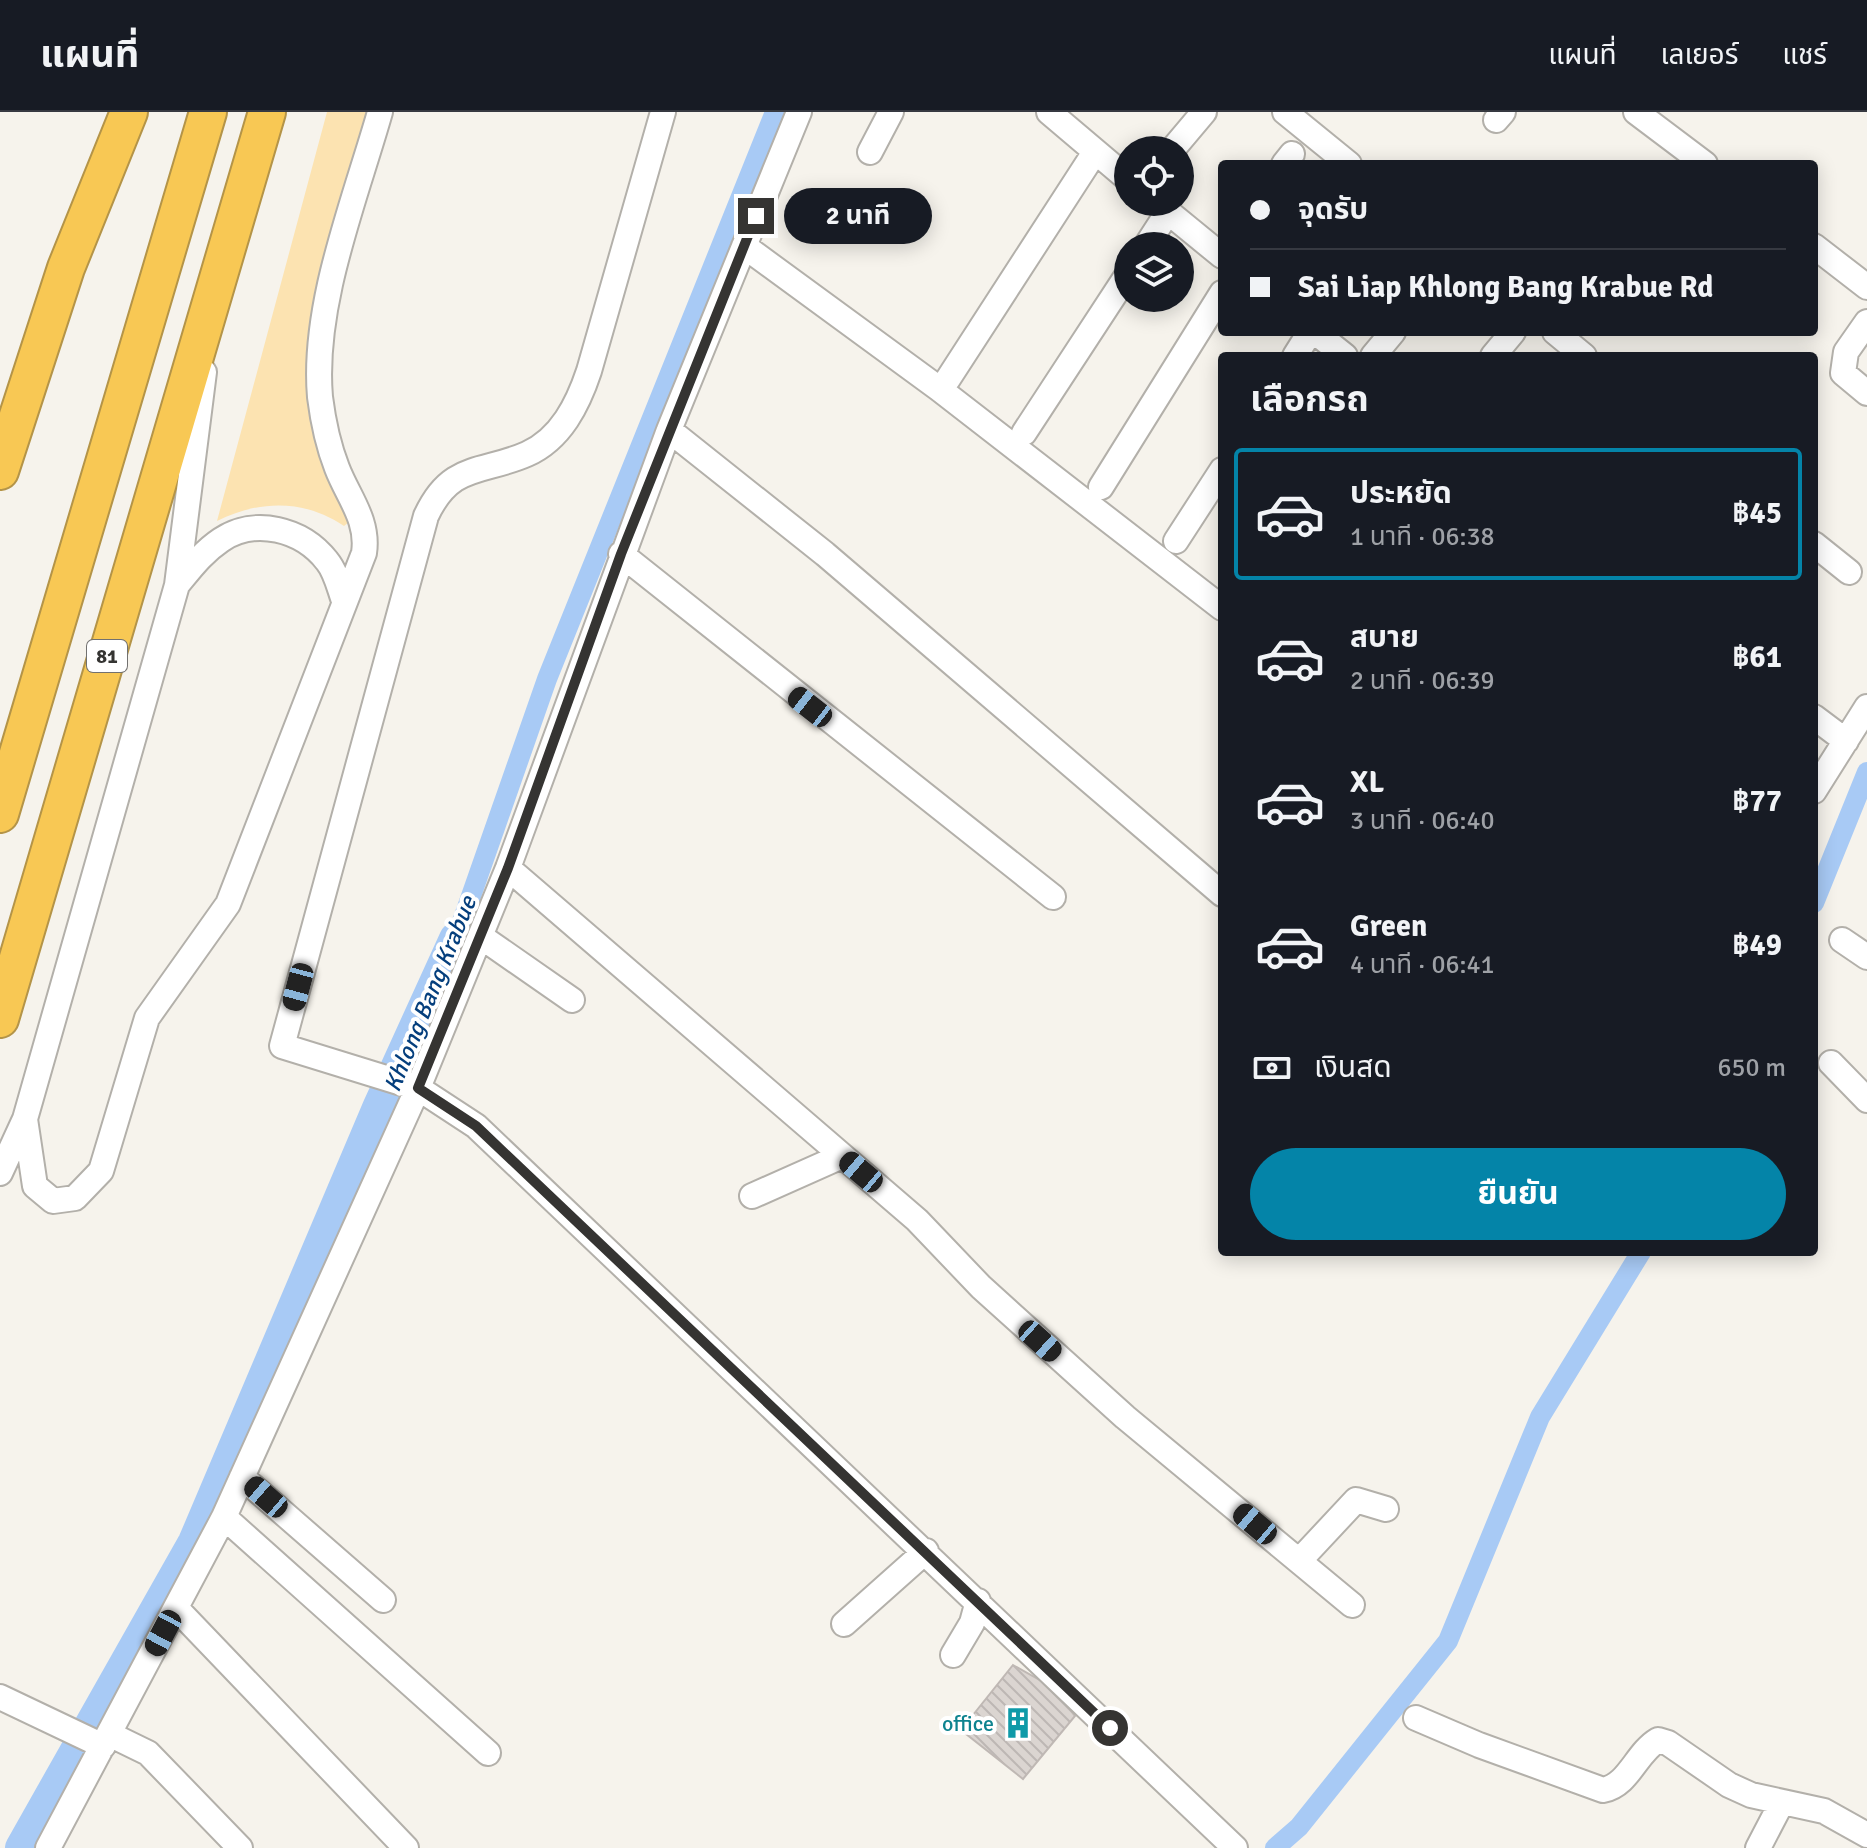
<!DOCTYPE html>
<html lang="th">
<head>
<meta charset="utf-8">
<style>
  body { margin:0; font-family:Signika,"Noto Sans Thai",sans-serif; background:#20242c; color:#f1f3f6; height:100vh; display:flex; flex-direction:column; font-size:30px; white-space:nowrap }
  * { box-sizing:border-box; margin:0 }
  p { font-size:26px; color:#9ea1a6 }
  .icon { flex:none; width:44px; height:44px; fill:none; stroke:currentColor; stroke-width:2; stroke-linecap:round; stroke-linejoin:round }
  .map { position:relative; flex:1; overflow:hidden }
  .panel { position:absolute; left:1218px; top:240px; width:600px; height:904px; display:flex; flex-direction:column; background:#171b24; border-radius:8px; box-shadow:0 4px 20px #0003 }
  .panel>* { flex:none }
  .banner { position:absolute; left:1218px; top:48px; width:600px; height:176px; border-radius:8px; box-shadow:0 4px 20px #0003; display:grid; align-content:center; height:176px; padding:0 32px; background:#171b24 }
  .buttons { position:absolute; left:1114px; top:24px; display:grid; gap:16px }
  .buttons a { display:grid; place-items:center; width:80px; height:80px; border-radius:50%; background:#171b24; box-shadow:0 4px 20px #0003; font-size:40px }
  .end { position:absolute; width:36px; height:36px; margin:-18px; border:10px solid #353432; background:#fff; box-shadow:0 0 0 4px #fff }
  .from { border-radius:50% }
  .bubble { position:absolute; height:56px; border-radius:28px; background:#171b24; box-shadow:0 4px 20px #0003; font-size:26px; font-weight:700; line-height:56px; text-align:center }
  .car { position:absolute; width:24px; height:48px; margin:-24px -12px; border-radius:10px; box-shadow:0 0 6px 2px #0007; background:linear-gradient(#222 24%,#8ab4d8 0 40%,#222 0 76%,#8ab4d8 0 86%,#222 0) }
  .banner b { display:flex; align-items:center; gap:28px; height:76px; font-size:30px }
  .banner b+b { border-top:2px solid #363941 }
  .banner i { width:20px; height:20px; background:#f1f3f6 }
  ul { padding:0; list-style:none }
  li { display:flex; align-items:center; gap:24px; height:132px; margin:0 16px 12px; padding:0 16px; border:4px solid transparent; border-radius:8px }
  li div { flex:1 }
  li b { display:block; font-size:30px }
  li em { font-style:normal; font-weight:700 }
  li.on { border-color:#0484a8 }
  li>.icon { width:72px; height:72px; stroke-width:1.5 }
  h2 { padding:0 32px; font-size:36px; line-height:96px }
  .pay { display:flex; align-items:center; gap:20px; height:88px; padding:0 32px; font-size:30px }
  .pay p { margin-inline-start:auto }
  .button { display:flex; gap:16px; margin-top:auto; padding:16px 32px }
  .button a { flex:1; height:92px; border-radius:48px; background:#0484a8; color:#fff; font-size:32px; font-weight:700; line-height:92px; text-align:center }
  header { display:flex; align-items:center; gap:48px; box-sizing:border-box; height:112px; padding:0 40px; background:#171b24; border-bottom:2px solid #363941 }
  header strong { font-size:38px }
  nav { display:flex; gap:44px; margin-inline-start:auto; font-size:28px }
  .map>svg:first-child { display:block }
  .grass { fill:#fce3b1 }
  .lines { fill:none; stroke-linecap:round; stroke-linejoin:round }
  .canal { stroke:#a8caf5; stroke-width:20 }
  .river { stroke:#a8caf5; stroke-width:34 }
  .building { fill:url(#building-back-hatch); stroke:#bfb8b4; stroke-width:2 }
  .minor-casing { stroke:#b3b0aa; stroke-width:28 }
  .highway-casing { stroke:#b49448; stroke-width:40 }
  .minor { stroke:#fff; stroke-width:24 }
  .highway { stroke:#f8c854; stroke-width:36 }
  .route { stroke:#353432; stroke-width:10 }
  .labels { text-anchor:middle; stroke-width:8; stroke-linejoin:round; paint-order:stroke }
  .shield { fill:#fff; stroke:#727170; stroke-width:2 }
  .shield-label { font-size:20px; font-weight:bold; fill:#353432 }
  .culture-label { font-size:22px; fill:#0d838f; stroke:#fff; text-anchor:end }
  .water-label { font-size:24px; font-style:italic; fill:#053f7d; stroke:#fff }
</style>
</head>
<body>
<header>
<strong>แผนที่</strong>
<nav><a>แผนที่</a><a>เลเยอร์</a><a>แชร์</a></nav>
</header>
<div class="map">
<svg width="1867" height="1736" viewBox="0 0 1867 1736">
  <defs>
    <pattern id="building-back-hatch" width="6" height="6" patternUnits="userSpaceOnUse" patternTransform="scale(2)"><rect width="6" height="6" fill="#dbd5d1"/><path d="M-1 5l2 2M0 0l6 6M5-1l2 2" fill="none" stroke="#bdb7b4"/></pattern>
  </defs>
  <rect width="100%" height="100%" fill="#f6f3ec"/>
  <path class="grass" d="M327 0H370L319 182 326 359 349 410 344 414C304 387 259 388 217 409Z"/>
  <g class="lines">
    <path class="canal" d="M1814 791 1867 660
      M456 827 547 567 775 0
      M1275 1736 1299 1715 1448 1529 1540 1305 1641 1140"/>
    <path class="river" d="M22 1736 195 1430 380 994 456 827"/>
  </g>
  <path class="building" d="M1013 1553 1052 1575 1075 1604 1023 1667 961 1618Z"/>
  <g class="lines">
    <defs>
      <path id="minor" d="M663 0 589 259C578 292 561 327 527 342 482 362 451 350 426 404L282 934 418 976 476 1014 1235 1736
        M1049 0 1128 67
        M1285 0 1349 52
        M1636 0 1705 52
        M1496 8 1503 0
        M1172 38 1204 0
        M870 40 891 0
        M1284 52 1292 42
        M1156 90 1222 144
        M744 134 938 276 1222 496
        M1146 134 1168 100
        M1814 134 1867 175
        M1867 210 1846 240 1843 261 1867 281
        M1315 220 1345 244
        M1555 220 1584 244
        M1295 244 1310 220
        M1373 244 1393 220
        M1493 244 1513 220
        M948 267 1095 40
        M669 318 825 442 1222 782
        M1024 321 1128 162
        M1101 375 1222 181
        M1176 429 1222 358
        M1814 432 1849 460
        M621 442 1053 785
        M177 473C191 456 203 440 221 428 255 405 302 417 327 449 336 460 339 475 344 489
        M1814 605 1846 629
        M1814 679 1867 595
        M508 756 917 1108 981 1175 1125 1305 1352 1493
        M480 824 572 888
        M1842 828 1867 845
        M1831 951 1867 988
        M25 1007 35 1074 53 1089 75 1086 101 1059 147 906 228 792 364 441C369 408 348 385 337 356 328 333 323 309 320 285 312 193 355 88 380 0
        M0 1061 25 1007 177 473 204 260
        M752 1084 842 1044
        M242 1365 383 1488
        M224 1405 488 1641
        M1299 1449 1356 1388 1386 1397
        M176 1496 406 1736
        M844 1512 926 1439
        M953 1543 972 1511 978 1489
        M0 1585 103 1634
        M1416 1606 1479 1633 1603 1678C1629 1673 1636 1641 1658 1628L1668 1631 1729 1673 1751 1683 1824 1699 1867 1723
        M109 1622 148 1641 240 1736
        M48 1736 224 1405 418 976 508 756 669 318 799 0
        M1758 1736 1782 1690"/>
      <path id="highway" d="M0 359 66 156 129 0
        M0 702 208 0
        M0 907 267 0"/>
    </defs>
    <use href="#minor" class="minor-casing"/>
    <use href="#highway" class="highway-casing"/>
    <use href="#minor" class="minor"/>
    <use href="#highway" class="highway"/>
  </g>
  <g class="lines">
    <path class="route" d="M756 104 621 442 508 756 418 976 476 1014 1110 1616"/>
  </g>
  <defs>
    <symbol id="building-bare" viewBox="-9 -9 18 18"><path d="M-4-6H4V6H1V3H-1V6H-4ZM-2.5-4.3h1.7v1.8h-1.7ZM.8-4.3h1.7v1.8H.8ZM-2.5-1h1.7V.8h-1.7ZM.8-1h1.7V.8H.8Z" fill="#0f9aa8" stroke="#fff" stroke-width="2.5" paint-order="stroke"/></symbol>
  </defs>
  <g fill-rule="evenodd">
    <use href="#building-bare" x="996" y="1589" width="44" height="44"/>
  </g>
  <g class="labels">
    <rect class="shield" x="87" y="528" width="40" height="32" rx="6"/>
    <g class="shield-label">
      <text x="107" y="551">81</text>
    </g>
    <g class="culture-label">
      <text x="994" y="1619">office</text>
    </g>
    <g class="water-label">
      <text transform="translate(430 882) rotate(-68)" y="8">Khlong Bang Krabue</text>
    </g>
  </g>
</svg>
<div class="buttons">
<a><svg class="icon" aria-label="locate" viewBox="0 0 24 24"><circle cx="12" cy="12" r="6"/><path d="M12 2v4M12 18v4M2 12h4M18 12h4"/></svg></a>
<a><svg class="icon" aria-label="layers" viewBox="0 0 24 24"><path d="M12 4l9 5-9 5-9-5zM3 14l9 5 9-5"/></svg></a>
</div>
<i class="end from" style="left:1110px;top:1616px"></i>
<i class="end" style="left:756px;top:104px"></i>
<div class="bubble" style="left:784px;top:76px;width:148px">2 นาที</div>
<i class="car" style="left:810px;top:595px;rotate:308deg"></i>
<i class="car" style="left:298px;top:875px;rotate:195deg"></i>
<i class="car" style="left:861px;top:1060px;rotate:310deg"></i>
<i class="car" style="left:1040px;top:1229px;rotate:132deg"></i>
<i class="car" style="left:266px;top:1385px;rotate:311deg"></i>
<i class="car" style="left:1255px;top:1412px;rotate:310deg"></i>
<i class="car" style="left:163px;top:1521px;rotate:208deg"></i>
<div class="banner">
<b><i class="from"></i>จุดรับ</b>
<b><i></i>Sai Liap Khlong Bang Krabue Rd</b>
</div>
<section class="panel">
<h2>เลือกรถ</h2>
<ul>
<li class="on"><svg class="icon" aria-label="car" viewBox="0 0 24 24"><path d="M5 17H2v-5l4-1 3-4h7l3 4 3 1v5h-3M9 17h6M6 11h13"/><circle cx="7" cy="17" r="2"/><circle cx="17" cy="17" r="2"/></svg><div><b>ประหยัด</b><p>1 นาที · 06:38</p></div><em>฿45</em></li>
<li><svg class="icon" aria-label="car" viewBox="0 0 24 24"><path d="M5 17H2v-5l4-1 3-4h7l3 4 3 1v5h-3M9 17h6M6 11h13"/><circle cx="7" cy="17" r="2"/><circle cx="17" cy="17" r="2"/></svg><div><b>สบาย</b><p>2 นาที · 06:39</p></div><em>฿61</em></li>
<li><svg class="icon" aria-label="car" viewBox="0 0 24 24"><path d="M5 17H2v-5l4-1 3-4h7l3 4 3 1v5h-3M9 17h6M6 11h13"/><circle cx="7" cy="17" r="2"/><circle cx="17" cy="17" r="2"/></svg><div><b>XL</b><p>3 นาที · 06:40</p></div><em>฿77</em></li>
<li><svg class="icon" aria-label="car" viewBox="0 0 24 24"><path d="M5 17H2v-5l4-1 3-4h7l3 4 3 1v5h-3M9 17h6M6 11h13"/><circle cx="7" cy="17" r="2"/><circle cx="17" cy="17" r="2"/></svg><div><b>Green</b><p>4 นาที · 06:41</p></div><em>฿49</em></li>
</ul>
<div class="pay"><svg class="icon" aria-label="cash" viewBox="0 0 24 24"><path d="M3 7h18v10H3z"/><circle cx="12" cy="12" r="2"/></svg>เงินสด<p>650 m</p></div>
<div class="button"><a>ยืนยัน</a></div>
</section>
</div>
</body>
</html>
